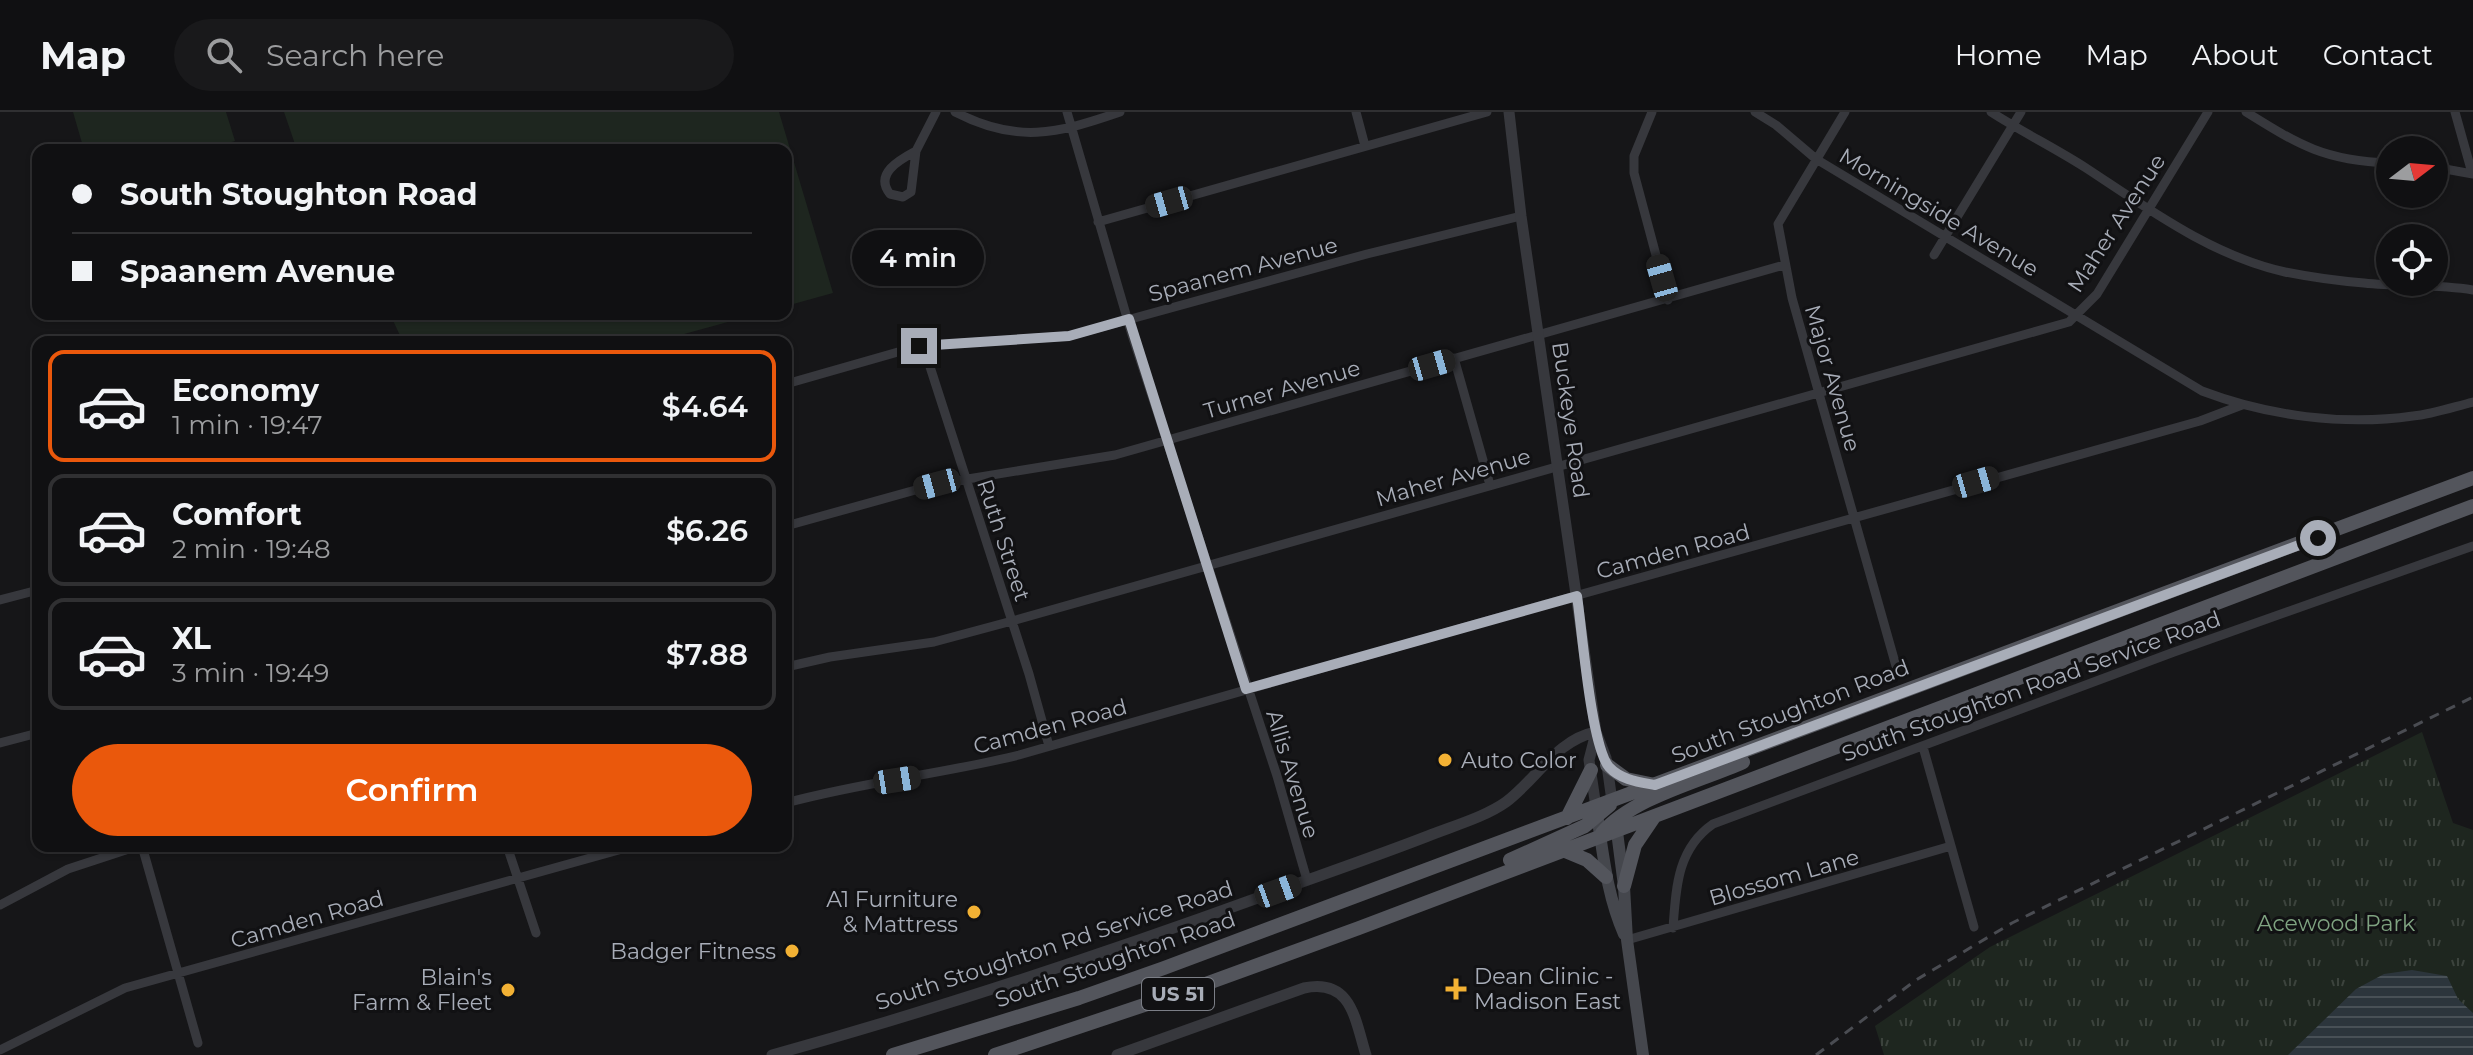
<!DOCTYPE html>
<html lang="en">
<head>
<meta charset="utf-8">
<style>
  body { margin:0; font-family:Montserrat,sans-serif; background:#19191b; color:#f1f3f6; height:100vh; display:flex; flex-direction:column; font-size:30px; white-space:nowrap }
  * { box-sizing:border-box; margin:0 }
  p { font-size:26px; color:#9c9d9f }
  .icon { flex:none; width:44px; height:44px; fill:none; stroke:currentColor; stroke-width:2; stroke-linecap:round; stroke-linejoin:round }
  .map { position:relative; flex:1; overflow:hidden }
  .panel { position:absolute; left:32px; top:224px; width:760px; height:516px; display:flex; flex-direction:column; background:#101012; border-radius:16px; box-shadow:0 2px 6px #0004,0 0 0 2px #303032 }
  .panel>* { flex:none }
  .guide { position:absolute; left:32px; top:32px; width:760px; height:176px; border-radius:16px; box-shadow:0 2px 6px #0004,0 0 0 2px #303032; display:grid; align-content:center; height:176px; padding:0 40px; background:#101012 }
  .needle { width:52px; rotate:74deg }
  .controls { position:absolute; left:2376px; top:24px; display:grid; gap:16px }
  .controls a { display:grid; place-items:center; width:72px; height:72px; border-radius:50%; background:#101012; box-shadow:0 2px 6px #0004,0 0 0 2px #303032; font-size:40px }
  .end { position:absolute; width:36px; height:36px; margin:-18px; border:10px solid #a8adb8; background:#111; box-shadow:0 0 0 4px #111 }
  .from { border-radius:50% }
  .bubble { position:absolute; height:56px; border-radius:28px; background:#101012; box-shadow:0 2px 6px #0004,0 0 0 2px #303032; font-size:26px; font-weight:600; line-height:56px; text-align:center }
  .car { position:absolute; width:24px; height:48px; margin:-24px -12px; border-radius:10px; box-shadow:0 0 6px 2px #0007; background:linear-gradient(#222 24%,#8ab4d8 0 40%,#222 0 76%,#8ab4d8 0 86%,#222 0) }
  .guide b { display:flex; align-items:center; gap:28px; height:76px; font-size:30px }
  .guide b+b { border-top:2px solid #303032 }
  .guide i { width:20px; height:20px; background:#f1f3f6 }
  ul { padding:14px 0 0; list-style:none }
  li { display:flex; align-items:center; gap:24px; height:112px; margin:0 16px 12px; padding:0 24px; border:4px solid #303032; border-radius:16px }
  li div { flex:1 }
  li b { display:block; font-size:30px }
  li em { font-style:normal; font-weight:600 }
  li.current { border-color:#ea580c }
  li>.icon { width:72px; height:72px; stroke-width:1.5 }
  .cta { display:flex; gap:16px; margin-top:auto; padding:16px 40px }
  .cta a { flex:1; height:92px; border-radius:48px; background:#ea580c; color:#fff; font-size:32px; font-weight:600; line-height:92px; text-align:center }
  header { display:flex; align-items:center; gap:48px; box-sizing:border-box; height:112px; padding:0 40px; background:#101012; border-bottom:2px solid #303032 }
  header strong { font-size:38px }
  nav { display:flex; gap:44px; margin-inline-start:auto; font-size:28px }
  .search { width:560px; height:72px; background:#19191b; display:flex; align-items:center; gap:20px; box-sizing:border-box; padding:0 28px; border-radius:44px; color:#9c9d9f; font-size:30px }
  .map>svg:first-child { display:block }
  .grass { fill:#1e261f }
  .park { fill:url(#park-tufts) }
  .water { fill:url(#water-rules) }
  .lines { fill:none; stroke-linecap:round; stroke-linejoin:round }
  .minor { stroke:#37383d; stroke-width:9 }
  .tertiary { stroke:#37383d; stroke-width:11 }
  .secondary { stroke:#45474d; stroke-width:12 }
  .primary { stroke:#53555c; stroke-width:14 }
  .rail { stroke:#4a4c52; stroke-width:3; stroke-dasharray:10 8; stroke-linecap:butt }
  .route { stroke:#a8adb8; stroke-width:10 }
  .poi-dot { fill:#f2b134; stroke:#111113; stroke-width:3 }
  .labels { text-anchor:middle; stroke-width:6; stroke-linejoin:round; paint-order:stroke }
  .shield { fill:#111113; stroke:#7b7e86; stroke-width:2 }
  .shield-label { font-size:20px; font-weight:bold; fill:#a8adb8 }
  .street-label { font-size:22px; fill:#a8adb8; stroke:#111113 }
  .poi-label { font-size:22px; fill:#a8adb8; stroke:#111113; text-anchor:end }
  .park-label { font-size:22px; fill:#7fa381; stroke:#111113 }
</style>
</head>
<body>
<header>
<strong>Map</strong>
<div class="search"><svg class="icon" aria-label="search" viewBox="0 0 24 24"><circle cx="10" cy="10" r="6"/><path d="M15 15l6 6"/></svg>Search here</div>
<nav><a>Home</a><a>Map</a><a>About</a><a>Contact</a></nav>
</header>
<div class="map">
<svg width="2473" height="943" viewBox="0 0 2473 943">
  <defs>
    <pattern id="park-tufts" width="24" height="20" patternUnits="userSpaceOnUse" patternTransform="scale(2)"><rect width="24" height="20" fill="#1e261f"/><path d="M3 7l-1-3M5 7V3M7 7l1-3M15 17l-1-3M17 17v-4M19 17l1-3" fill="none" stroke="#3c433d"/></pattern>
    <pattern id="water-rules" width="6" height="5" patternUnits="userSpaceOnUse" patternTransform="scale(2)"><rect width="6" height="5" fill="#2c353c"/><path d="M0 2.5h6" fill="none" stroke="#485056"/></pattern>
  </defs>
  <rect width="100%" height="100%" fill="#161618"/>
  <path class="grass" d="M73 0H226L235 29 205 38H84Z
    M284 0H779L833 181 786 194V38H297Z
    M390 202H757L655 230H403Z"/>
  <path class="park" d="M2422 620 2453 711 2473 718V943H1884L1875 914 1990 835Z"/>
  <path class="water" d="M2412 858 2447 864 2458 887 2473 901V943H2288L2356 877 2384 862Z"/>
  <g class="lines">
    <path class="minor" d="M955 0C1017 32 1056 22 1120 0
      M1067 0 1132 223 1277 664 1307 768
      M1356 0 1365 34
      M1652 0 1634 44V61L1668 188
      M1755 0 1776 13 1816 47 2202 279C2268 304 2344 314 2413 304 2433 302 2453 295 2473 290
      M1845 0 1778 112 1792 186 1896 554
      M1991 0C2022 20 2055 36 2086 56 2147 96 2212 144 2285 160 2310 165 2338 169 2364 171 2400 175 2436 172 2473 178
      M2246 0C2299 33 2325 49 2390 51
      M2455 0 2472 61
      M916 39C899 48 874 62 890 82L903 85 911 80 916 39 936 0
      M2434 55 2473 62
      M1098 110 1487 0
      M1934 143 2021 0
      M923 233 1029 562 1049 634
      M1454 246 1490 373
      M786 272 919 234 1069 224 1367 142 1521 104
      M786 414 937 372 1115 343 1784 153
      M0 488 38 478
      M786 555 830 545 934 530 1012 509 2069 210 2097 182 2208 0
      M0 631 38 621
      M1923 635 1974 815
      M786 691C863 670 942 662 1019 643L1532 496 2200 309 2242 293
      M142 734 198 931
      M507 734 536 821
      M0 793 68 757 138 734
      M1673 816C1676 776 1677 737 1713 712L2174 540 2473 434
      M1627 828 1951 734
      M0 938 125 876 633 734"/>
    <path class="tertiary" d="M1509 0 1521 104 1596 620 1606 646 1612 689
      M1596 621 1589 648 1596 695
      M772 943C938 897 1101 843 1263 784 1318 764 1374 745 1428 724 1453 714 1485 705 1506 690 1537 667 1556 628 1596 620
      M1117 943 1304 876C1352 866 1355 908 1366 943"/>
    <path class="secondary" d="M1596 696C1603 739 1606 781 1624 822
      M1616 712 1624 774 1627 828 1643 943"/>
    <path class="primary" d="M1607 653 1626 667 1655 673
      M1567 706 1591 658
      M1602 721C1633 685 1701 669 1743 650
      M1563 738 1587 748 1606 765
      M1510 748 1585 714 1610 693
      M1624 774 1635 733 1654 705
      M893 943 1079 886 1164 856 2473 366
      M995 943 1189 878 1359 816 2473 394"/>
    <path class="rail" d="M1816 943 1916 868 2012 811 2473 585"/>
  </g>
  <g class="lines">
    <path class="route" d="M919 234 1069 224 1129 207 1246 577 1577 484C1582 517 1591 634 1609 655 1621 668 1639 670 1655 673L2318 426"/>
  </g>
  <g class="poi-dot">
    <circle cx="1445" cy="648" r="8"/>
    <circle cx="974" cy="800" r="8"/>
    <circle cx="792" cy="839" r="8"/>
    <path d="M1452 865h8v8h8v8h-8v8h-8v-8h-8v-8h8z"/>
    <circle cx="508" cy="878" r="8"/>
  </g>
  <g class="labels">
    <rect class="shield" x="1142" y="866" width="72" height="32" rx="6"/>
    <g class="shield-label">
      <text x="1178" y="889">US 51</text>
    </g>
    <g class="street-label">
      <text transform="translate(1939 100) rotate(31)" y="8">Morningside Avenue</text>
      <text transform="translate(2116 111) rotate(-57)" y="8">Maher Avenue</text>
      <text transform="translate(1243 157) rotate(-15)" y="8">Spaanem Avenue</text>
      <text transform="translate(1833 266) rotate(74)" y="8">Major Avenue</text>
      <text transform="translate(1282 277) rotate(-16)" y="8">Turner Avenue</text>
      <text transform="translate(1571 308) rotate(82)" y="8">Buckeye Road</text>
      <text transform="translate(1453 365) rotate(-16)" y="8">Maher Avenue</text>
      <text transform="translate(1004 428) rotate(72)" y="8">Ruth Street</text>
      <text transform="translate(1673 439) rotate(-15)" y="8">Camden Road</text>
      <text transform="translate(2031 574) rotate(-20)" y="8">South Stoughton Road Service Road</text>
      <text transform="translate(1790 599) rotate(-21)" y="8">South Stoughton Road</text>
      <text transform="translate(1050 614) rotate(-15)" y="8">Camden Road</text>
      <text transform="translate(1293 662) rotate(73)" y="8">Allis Avenue</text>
      <text transform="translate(1784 765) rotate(-16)" y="8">Blossom Lane</text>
      <text transform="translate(307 807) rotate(-16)" y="8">Camden Road</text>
      <text transform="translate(1054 833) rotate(-18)" y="8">South Stoughton Rd Service Road</text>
      <text transform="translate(1115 847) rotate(-19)" y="8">South Stoughton Road</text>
    </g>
    <g class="poi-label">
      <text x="1461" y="656" text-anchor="start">Auto Color</text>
      <text x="958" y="795">A1 Furniture<tspan x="958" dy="25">&amp; Mattress</tspan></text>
      <text x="776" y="847">Badger Fitness</text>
      <text x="1474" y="872" text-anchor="start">Dean Clinic -<tspan x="1474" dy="25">Madison East</tspan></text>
      <text x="492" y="873">Blain's<tspan x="492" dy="25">Farm &amp; Fleet</tspan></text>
    </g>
    <g class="park-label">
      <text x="2336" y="819">Acewood Park</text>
    </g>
  </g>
</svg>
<div class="controls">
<a><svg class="needle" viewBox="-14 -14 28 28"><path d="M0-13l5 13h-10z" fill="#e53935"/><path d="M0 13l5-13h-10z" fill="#9c9d9f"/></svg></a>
<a><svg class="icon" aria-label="locate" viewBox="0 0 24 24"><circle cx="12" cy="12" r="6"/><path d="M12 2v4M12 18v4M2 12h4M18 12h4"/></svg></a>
</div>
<i class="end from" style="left:2318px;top:426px"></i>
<i class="end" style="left:919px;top:234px"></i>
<div class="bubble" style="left:852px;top:118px;width:132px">4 min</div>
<i class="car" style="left:1169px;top:90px;rotate:254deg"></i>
<i class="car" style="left:1662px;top:166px;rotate:344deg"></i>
<i class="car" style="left:1432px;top:253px;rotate:74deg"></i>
<i class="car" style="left:1976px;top:370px;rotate:74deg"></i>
<i class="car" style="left:937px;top:372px;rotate:255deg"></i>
<i class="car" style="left:897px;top:668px;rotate:81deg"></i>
<i class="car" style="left:1278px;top:779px;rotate:70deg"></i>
<div class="guide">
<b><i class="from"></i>South Stoughton Road</b>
<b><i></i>Spaanem Avenue</b>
</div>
<section class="panel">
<ul>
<li class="current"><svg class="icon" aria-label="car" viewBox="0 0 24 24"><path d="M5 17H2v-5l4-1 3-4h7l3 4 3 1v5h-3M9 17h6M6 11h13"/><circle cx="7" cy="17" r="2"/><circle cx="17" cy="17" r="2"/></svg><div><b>Economy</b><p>1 min · 19:47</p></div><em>$4.64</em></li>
<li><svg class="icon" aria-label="car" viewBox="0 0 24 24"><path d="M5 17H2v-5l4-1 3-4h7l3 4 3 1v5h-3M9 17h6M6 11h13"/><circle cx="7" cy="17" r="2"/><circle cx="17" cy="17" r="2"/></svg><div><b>Comfort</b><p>2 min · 19:48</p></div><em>$6.26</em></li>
<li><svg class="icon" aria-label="car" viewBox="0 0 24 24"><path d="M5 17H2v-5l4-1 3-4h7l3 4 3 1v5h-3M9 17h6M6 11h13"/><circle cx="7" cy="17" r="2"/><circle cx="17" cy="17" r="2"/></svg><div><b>XL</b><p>3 min · 19:49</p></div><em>$7.88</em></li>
</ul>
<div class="cta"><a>Confirm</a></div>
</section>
</div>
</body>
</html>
